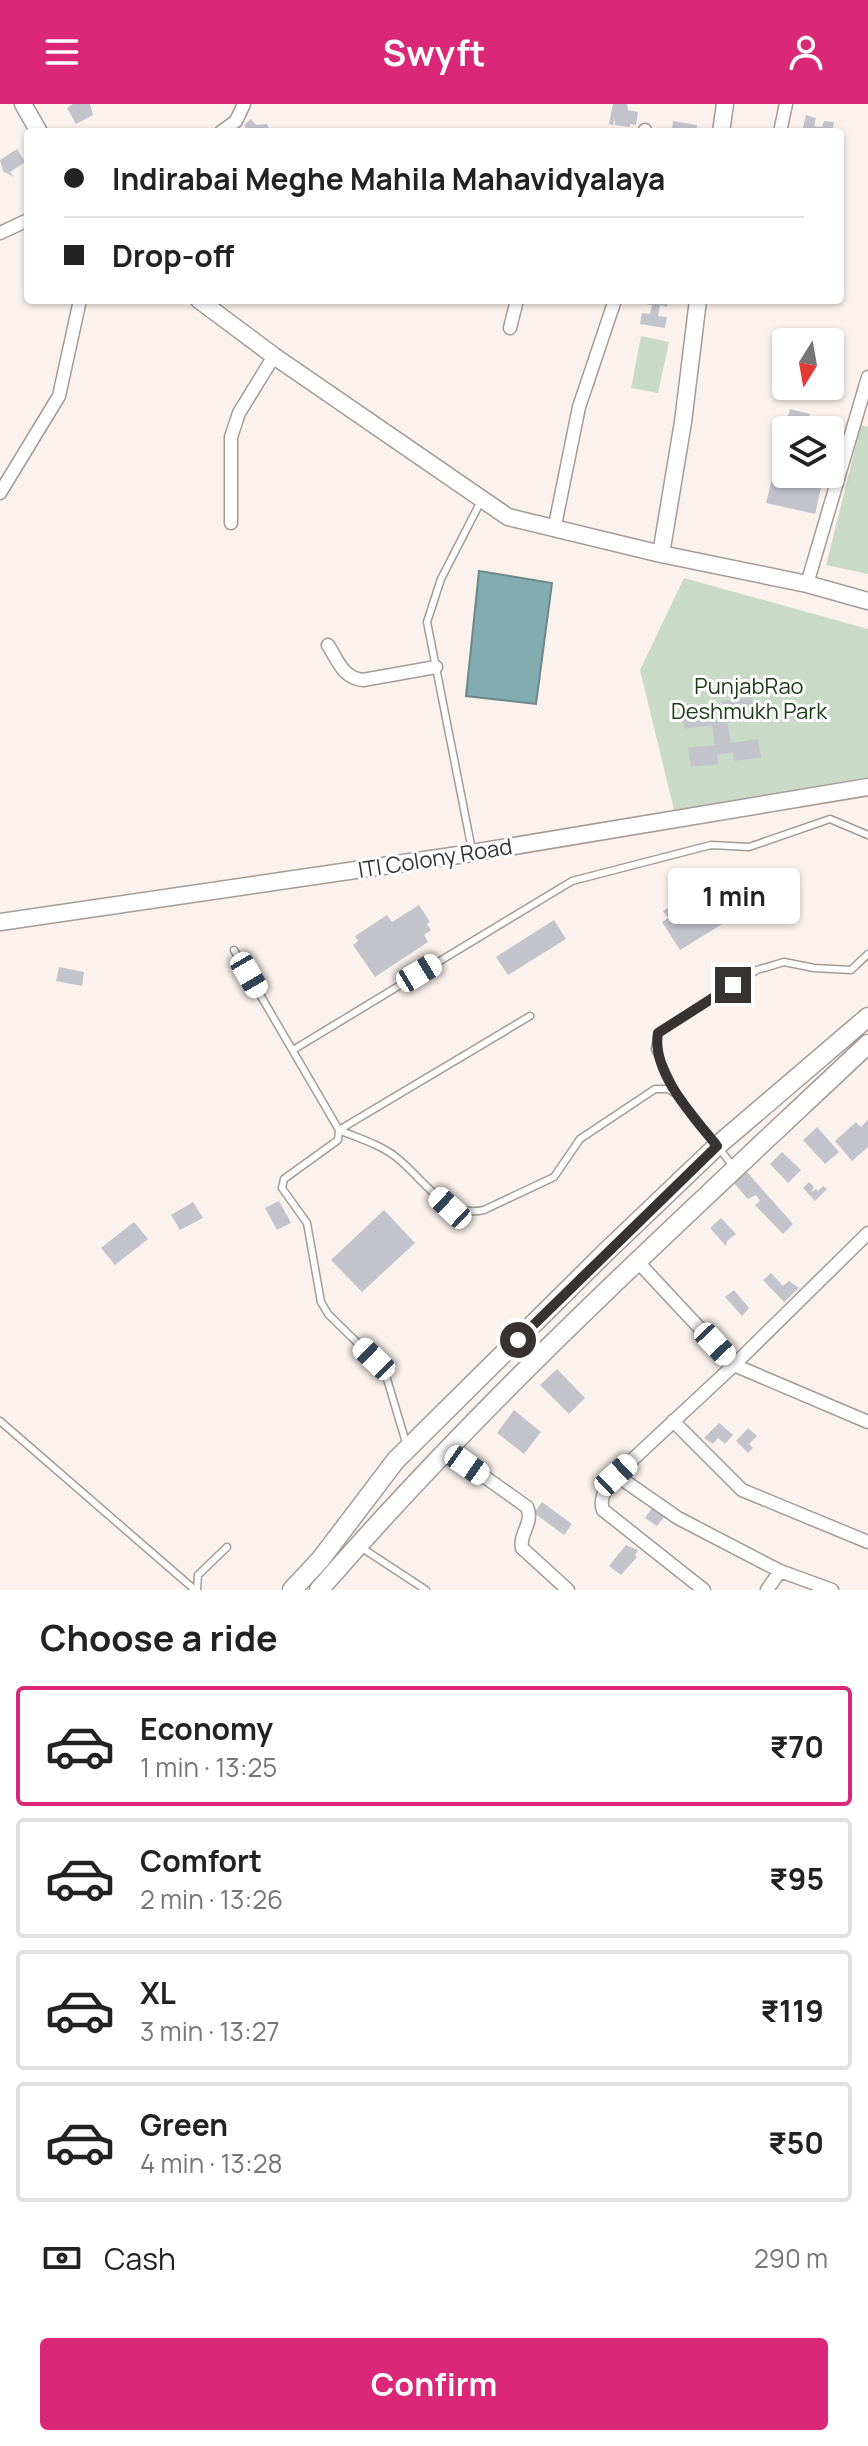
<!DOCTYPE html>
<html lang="en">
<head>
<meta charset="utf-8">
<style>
  body { margin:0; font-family:Manrope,sans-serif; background:#f6f6f6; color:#222; height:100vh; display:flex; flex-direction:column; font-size:30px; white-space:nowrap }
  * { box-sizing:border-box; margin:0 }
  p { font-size:26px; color:#767676 }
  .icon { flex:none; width:44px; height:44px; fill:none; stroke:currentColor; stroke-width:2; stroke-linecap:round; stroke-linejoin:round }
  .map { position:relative; height:1486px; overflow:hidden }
  .details { display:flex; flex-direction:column; background:#fff; flex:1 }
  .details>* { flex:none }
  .top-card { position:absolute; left:24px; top:24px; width:820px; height:176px; border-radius:8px; box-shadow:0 2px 6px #0004; display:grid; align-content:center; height:176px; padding:0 40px; background:#fff }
  .needle { width:52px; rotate:191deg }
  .fabs { position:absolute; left:772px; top:224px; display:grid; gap:16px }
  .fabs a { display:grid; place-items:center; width:72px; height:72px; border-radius:8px; background:#fff; box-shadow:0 2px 6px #0004; font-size:40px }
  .end { position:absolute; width:36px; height:36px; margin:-18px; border:10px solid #373332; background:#fff; box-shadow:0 0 0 4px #fff }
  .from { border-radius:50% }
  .bubble { position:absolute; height:56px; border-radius:8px; background:#fff; box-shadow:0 2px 6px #0004; font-size:26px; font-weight:700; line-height:56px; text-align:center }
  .car { position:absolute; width:24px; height:48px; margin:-24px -12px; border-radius:10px; box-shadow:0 0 6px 2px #0007; background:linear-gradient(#fff 24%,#345 0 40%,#fff 0 76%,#345 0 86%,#fff 0) }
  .top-card b { display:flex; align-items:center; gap:28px; height:76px; font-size:30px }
  .top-card b+b { border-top:2px solid #e0e0e0 }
  .top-card i { width:20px; height:20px; background:#222 }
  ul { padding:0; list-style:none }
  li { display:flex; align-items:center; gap:24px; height:120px; margin:0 16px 12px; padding:0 24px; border:4px solid #e0e0e0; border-radius:8px }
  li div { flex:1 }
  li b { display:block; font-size:30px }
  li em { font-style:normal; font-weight:700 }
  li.active { border-color:#db2777 }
  li>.icon { width:72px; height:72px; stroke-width:1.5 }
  h2 { padding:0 40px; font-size:36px; line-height:96px }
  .pay { display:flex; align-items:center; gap:20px; height:88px; padding:0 40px; font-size:30px }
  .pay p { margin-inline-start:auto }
  .button { display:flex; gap:16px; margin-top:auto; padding:16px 40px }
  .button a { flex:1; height:92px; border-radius:8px; background:#db2777; color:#fff; font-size:32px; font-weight:700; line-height:92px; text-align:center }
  header { display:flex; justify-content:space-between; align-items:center; height:104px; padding:0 40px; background:#db2777; color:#fff; font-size:36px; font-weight:700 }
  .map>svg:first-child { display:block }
  .green { fill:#c9dac6 }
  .water { fill:#82acaf; stroke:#6c888a; stroke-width:2 }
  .building { fill:#c2c3cb }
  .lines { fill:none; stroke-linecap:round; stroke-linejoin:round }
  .lane-casing { stroke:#a49b97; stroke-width:9 }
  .street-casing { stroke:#a49b97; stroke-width:15 }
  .secondary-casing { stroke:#a49b97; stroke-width:19 }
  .primary-casing { stroke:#a49b97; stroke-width:21 }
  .lane { stroke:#fff; stroke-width:6 }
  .street { stroke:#fff; stroke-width:12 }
  .secondary { stroke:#fff; stroke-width:16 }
  .primary { stroke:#fff; stroke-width:18 }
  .route { stroke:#373332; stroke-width:10 }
  .labels { text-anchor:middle; stroke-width:6; stroke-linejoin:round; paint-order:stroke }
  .park-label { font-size:22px; fill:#193b14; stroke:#fff }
  .street-label { font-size:22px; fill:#373332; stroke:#fff }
</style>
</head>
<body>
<header><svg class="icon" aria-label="menu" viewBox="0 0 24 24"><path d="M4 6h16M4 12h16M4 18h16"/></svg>Swyft<svg class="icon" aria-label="person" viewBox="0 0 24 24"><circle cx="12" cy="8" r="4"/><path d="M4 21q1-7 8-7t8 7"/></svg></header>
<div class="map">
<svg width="868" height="1486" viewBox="0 0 868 1486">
  <rect width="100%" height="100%" fill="#fbf2ed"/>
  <path class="green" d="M641 232 669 238 658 289 631 284Z
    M861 321 868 323V470L826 461Z
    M684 474 868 525V678L674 706 640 566Z"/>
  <path class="water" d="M479 467 552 479 536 600 466 592Z"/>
  <path class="building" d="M73 0H90L93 11 76 20 67 4Z
    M613 0H627L628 6 638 8 636 21 630 20V23L615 21V14L613 21 609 20Z
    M806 11 816 14 814 22 822 23 824 17 834 18 832 28H802Z
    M251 15 256 21 267 20 271 28H243L247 25 244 21Z
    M673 17 697 21 696 28 672 25Z
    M17 45 25 58 10 68 14 73 3 67 0 56Z
    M646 196H668L667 203 660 201 658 212 667 213 665 224 640 220 642 209 650 210 652 201 645 200Z
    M790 305 810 310 806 326H786V370L774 367Z
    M788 373 800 379 821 384 815 410 766 399 772 375 787 379Z
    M752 593 755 614 727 618 731 639 758 635 761 654 734 657 733 648 717 651 718 660 691 663 688 644 715 641 712 621 684 625 681 604 711 600 712 606 723 605 722 597Z
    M718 775 722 781 727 777 745 806 680 846 662 818 668 814 663 807 675 800 679 807 688 801 682 792 698 782 704 792 713 786 710 780Z
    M419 801 430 818 427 820 431 826 424 831 428 838 375 873 353 841 358 837 355 832 387 811 392 818Z
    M554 816 566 835 508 871 496 853Z
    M59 863 84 868 82 882 56 877Z
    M868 1016V1043L852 1057 835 1037 856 1018 861 1023Z
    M817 1023 839 1048 825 1060 803 1036Z
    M782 1048 801 1066 788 1079 770 1060Z
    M747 1068 793 1120 783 1130 755 1101 760 1097 756 1091 748 1095 734 1079Z
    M809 1078 814 1083 811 1088 816 1085 818 1087 823 1082 827 1085 815 1097 803 1084Z
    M279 1097 291 1119 277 1126 265 1104Z
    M193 1098 203 1114 180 1126 171 1111Z
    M384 1106 415 1139 362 1188 331 1156Z
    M721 1114 736 1130 727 1137 726 1142 710 1124Z
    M134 1118 148 1135 115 1161 101 1144Z
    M771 1169 783 1182 789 1177 799 1184 784 1198 763 1176Z
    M734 1186 749 1204 742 1212 725 1193Z
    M557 1265 585 1294 569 1310 540 1281Z
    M514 1306 541 1328 524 1350 497 1329Z
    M719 1319 733 1331 725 1340 718 1334 713 1340 704 1334Z
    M748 1324 757 1332 749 1340 753 1344 748 1349 736 1337Z
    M542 1398 572 1420 564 1431 534 1409Z
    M652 1404 664 1413 657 1422 645 1414Z
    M626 1441 638 1446 635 1451 637 1453 621 1471 609 1462Z"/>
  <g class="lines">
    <defs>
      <path id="lane" d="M472 746 427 518 441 475 481 397
        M234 846 339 1026 338 1036 284 1075 282 1084 307 1119 321 1198 328 1210 374 1255 387 1275 407 1342
        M530 912 339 1026C358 1034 381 1041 396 1053 424 1075 445 1115 484 1106L554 1073 580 1035 655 985H668L676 990
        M293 946 572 777 711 741 749 743 830 715 868 731
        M733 1062 676 990 655 945 658 929 757 866 784 858 814 864 851 866 868 850
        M0 1317 195 1486
        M362 1444 426 1486
        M197 1486 198 1471 227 1443"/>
      <path id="street" d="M221 28 236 17 244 0
        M645 28V26
        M780 28 786 0
        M0 129 28 116
        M510 224 517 196
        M0 389 59 292 80 196
        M231 419V333L239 309 274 252
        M554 426 579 303 615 196
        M807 480 868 273
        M328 541C338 557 343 574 363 576L436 563
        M637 1157 734 1261 868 1318
        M673 1317 742 1386 868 1438
        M447 1346 527 1403C534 1419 519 1429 522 1444L568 1486
        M616 1371 678 1414 780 1467 832 1486
        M704 1486 603 1406C598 1392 609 1382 616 1371L734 1261 868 1129
        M767 1486 780 1467"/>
      <path id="secondary" d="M23 0 39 28
        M721 28 725 0
        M199 196 274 252 508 413 661 450 807 480 868 497
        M661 450 683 318 698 196
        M0 818 472 749 868 683"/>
      <path id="primary" d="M292 1486 320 1456 396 1356 606 1148 717 1042 868 913
        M319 1486C488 1291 680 1117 868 940"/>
    </defs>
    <use href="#lane" class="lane-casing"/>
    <use href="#street" class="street-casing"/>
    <use href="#secondary" class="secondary-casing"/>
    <use href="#primary" class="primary-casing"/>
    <use href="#lane" class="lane"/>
    <use href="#street" class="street"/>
    <use href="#secondary" class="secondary"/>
    <use href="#primary" class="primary"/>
  </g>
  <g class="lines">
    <path class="route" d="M518 1236 717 1042C694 1013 651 968 658 929L733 881"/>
  </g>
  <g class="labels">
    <g class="park-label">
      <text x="749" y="590">PunjabRao<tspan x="749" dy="25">Deshmukh Park</tspan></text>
    </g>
    <g class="street-label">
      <text transform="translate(435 754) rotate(-9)" y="8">ITI Colony Road</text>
    </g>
  </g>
</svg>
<div class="fabs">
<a><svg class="needle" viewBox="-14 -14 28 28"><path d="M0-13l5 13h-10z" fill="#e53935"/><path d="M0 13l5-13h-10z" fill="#767676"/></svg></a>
<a><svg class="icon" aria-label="layers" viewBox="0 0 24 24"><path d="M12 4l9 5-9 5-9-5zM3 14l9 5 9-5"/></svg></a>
</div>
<i class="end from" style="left:518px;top:1236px"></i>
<i class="end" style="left:733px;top:881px"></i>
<div class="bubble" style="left:668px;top:764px;width:132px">1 min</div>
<i class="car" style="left:419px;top:869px;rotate:59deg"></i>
<i class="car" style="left:249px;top:871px;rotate:150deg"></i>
<i class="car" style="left:450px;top:1104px;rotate:313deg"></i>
<i class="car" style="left:715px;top:1240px;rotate:137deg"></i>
<i class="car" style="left:374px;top:1255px;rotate:314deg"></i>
<i class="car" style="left:467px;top:1361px;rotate:125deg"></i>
<i class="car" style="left:616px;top:1371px;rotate:47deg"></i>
<div class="top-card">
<b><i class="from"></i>Indirabai Meghe Mahila Mahavidyalaya</b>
<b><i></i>Drop-off</b>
</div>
</div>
<section class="details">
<h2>Choose a ride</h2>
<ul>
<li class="active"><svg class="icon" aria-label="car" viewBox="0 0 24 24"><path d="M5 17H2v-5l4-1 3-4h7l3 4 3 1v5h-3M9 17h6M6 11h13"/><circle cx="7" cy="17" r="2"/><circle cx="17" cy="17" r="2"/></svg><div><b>Economy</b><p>1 min · 13:25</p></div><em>₹70</em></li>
<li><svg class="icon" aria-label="car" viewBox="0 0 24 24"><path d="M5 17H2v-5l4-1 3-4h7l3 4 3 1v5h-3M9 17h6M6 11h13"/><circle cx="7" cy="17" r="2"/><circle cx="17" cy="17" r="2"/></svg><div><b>Comfort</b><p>2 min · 13:26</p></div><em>₹95</em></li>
<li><svg class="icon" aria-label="car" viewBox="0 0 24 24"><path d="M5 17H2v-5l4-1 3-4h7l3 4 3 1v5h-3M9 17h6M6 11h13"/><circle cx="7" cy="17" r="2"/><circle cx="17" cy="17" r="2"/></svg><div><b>XL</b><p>3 min · 13:27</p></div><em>₹119</em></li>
<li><svg class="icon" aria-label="car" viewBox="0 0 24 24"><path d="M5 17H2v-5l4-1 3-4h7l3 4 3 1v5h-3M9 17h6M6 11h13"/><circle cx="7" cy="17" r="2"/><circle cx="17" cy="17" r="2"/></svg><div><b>Green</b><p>4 min · 13:28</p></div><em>₹50</em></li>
</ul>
<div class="pay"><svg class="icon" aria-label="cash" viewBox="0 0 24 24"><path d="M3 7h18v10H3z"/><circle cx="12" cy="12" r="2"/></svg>Cash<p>290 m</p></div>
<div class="button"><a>Confirm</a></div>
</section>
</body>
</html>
